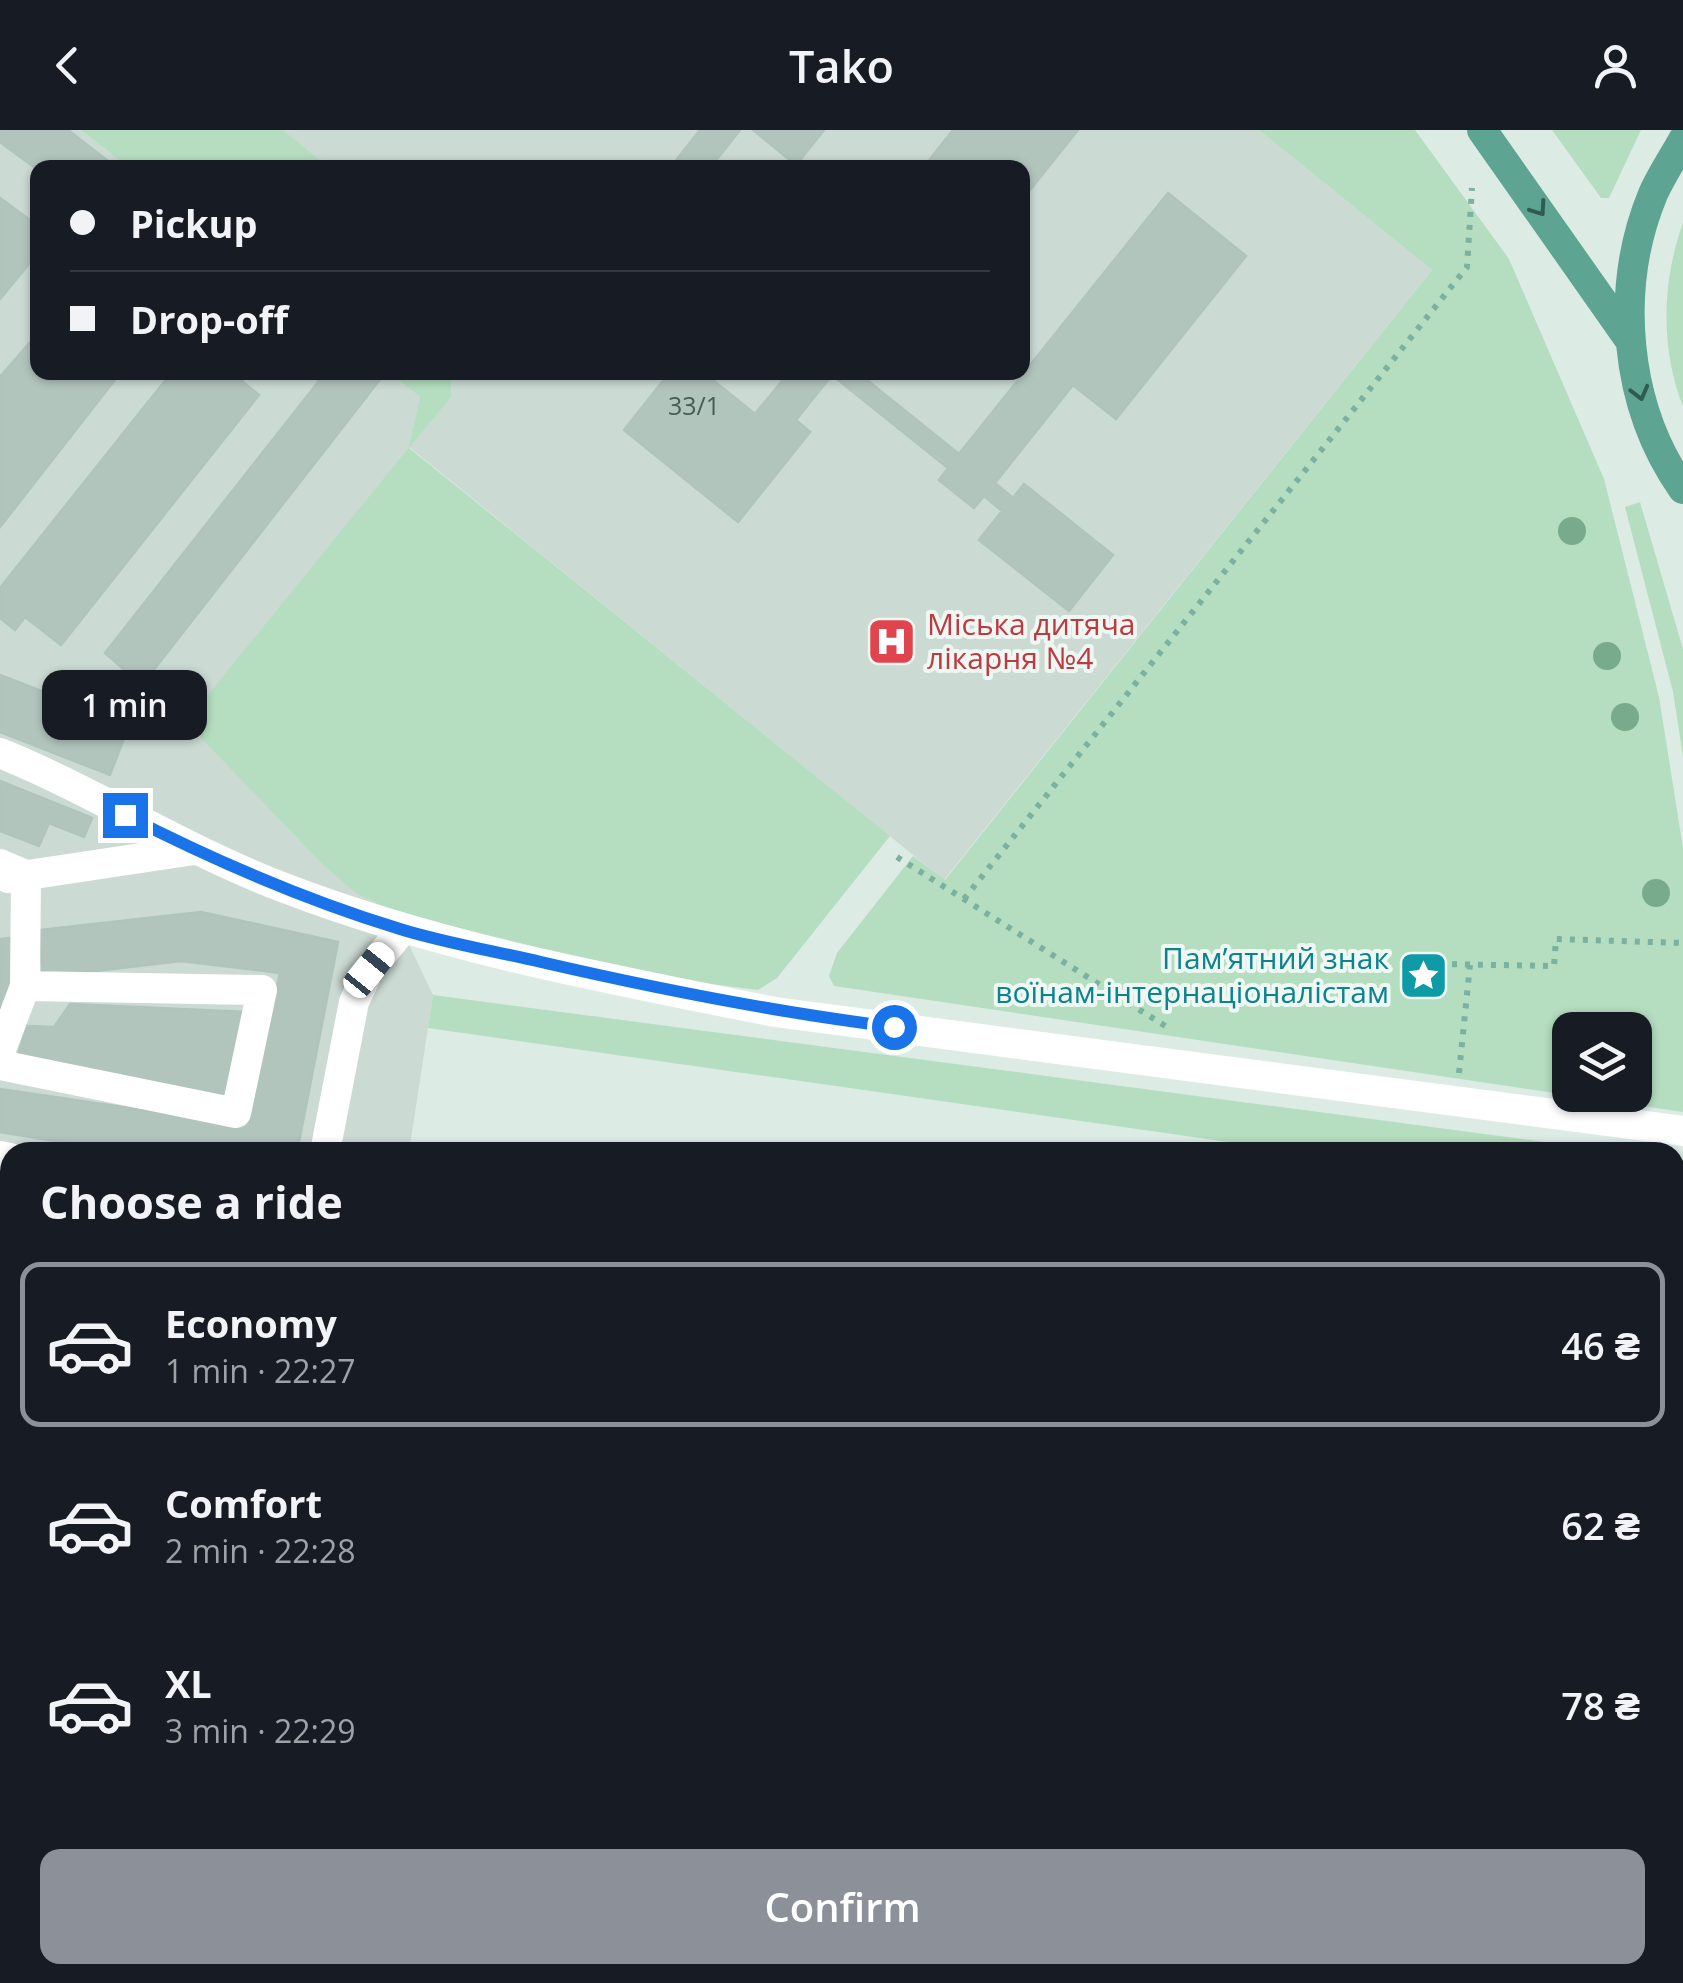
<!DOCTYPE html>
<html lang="en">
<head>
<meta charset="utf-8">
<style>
  body { margin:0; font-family:"Open Sans",sans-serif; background:#20242c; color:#f1f3f6; height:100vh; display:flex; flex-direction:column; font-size:38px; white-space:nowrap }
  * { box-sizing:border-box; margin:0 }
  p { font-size:32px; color:#9ea1a6 }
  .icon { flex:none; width:55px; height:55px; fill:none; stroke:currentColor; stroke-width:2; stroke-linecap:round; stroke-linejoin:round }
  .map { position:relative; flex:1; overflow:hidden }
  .details { position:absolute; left:0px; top:1012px; width:1685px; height:842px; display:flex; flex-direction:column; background:#171b24; border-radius:30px 30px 0 0; box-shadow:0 2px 8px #0004 }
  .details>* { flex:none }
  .hud { position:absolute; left:30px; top:30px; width:1000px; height:220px; border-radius:20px; box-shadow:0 2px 8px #0004; display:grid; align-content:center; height:220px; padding:0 40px; background:#171b24 }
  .fabs { position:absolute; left:1552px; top:882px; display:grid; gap:20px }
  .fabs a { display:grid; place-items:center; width:100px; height:100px; border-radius:20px; background:#171b24; box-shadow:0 2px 8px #0004; font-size:50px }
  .end { position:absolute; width:45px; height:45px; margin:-22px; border:12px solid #1a73e8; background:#fff; box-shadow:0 0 0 5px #fff }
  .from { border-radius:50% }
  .bubble { position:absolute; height:70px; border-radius:20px; background:#171b24; box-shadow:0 2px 8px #0004; font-size:32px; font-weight:600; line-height:70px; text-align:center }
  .car { position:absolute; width:30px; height:60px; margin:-30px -15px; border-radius:12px; box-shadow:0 0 8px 2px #0007; background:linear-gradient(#fff 24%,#345 0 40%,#fff 0 76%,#345 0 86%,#fff 0) }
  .hud b { display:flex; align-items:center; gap:35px; height:95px; font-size:38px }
  .hud b+b { border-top:2px solid #363941 }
  .hud i { width:25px; height:25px; background:#f1f3f6 }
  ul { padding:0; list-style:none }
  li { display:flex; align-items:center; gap:30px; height:165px; margin:0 20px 15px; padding:0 20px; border:5px solid transparent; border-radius:20px }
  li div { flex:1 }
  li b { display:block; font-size:38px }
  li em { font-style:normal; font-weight:600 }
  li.on { border-color:#8c9099 }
  li>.icon { width:90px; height:90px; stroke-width:1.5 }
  h2 { padding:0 40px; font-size:45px; line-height:120px }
  .cta { display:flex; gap:20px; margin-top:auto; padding:20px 40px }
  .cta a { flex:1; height:115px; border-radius:20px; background:#8c9099; color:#fff; font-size:40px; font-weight:600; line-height:115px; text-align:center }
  header { display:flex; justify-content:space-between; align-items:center; height:130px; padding:0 40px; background:#171b24; font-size:45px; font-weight:600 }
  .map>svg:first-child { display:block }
  .built { fill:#cbdad3 }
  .green { fill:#b4debf; fill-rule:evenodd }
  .building { fill:#b2c5bd; stroke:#afc4bc; stroke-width:2.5 }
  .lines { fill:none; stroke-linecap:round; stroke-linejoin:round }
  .path { stroke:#7bb1a0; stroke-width:6; stroke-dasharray:5 8; stroke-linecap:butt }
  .minor { stroke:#fff; stroke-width:30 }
  .major { stroke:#5ea492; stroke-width:30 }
  .tree { fill:#78aa8c }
  .oneway { stroke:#315a50 }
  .route { stroke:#1a73e8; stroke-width:12 }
  .labels { text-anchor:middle; stroke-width:8; stroke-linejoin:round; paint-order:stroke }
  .number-label { font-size:25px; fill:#435e56 }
  .health-label { font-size:30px; fill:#be3a42; stroke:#eef7f2; text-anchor:start }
  .culture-label { font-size:30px; fill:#0d838f; stroke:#eef7f2; text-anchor:end }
</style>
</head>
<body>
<header><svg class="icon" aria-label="back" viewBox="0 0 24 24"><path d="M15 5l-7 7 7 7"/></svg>Tako<svg class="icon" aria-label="person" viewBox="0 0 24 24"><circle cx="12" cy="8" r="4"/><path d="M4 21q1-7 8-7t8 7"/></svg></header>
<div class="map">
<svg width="1683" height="1853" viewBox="0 0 1683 1853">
  <rect width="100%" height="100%" fill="#ddebe5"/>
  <path class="built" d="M0 0H81L128 37 38 38V242L389 243 420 267 410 315 451 267 452 243 1022 242V38L329 37 283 0H1259L1432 140 944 750 409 317 187 592 321 733 405 787 402 800 433 865 409 1022H10V1845H284L283 1853H0Z"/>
  <path class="green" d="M81 0H283L329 37H128Z
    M1259 0H1415L1509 129 1604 349 1659 567 1683 718V982L834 856 829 846 837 823 913 726 945 750 1432 140ZM1570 900H1635V965H1570Z
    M1552 0H1641L1609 68H1601Z
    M1683 93V276C1660 219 1662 150 1683 93Z
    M389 243H452L451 267 409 318 890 706 777 848 758 860 640 845 405 787 356 763 321 733 186 592 409 317 420 267Z
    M1640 372 1683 519V626L1673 562 1625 377Z
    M433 865 1621 1022H1298L428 898Z
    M1675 1030 1683 1031V1548L1675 1558Z
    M1385 1845H1645L1644 1853H1384Z"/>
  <path class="building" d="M0 0H68L117 38H38V40L0 12Z
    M700 0H740L710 38H670Z
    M753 0H824L796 35Z
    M953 0H1078L1022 70V38H923Z
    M1168 63 1246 126 1116 289 1073 255 995 353 1013 368 1024 354 1113 425 1069 481 979 410 1002 381 984 366 974 378 939 350 948 338 832 245 796 290 810 302 738 392 624 300 670 242H703L755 284 782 251 772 242H857L959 324Z
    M0 68 38 96V123L0 169Z
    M38 203V242H121L0 397V247Z
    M172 242H231L259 265 61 515 25 487 15 500 0 488V458Z
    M308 242 385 243 142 555 105 523 319 251Z
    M0 545 129 595 110 645 0 602Z
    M0 651 92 688 84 707 49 693 39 716 0 701Z
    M201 782 338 812 297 1022H121L0 1002V959L245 995 280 843 181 831 43 847 39 800Z
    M10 808 8 886 0 887V809Z
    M70 874 246 882 233 967 18 925 27 896 54 897Z
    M0 1052 10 1054V1124L0 1122Z
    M0 1171 8 1173 0 1206Z
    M0 1422 10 1425V1494L0 1492Z
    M0 1541 10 1543V1809L1 1853Z
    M44 1845H111L109 1853H43Z
    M146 1845H229L227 1853H145Z
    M1162 1845H1256L1255 1853H1161Z"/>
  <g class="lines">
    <path class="path" d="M897 727 1170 899
      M964 769 1467 137 1472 58
      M1424 846H1440L1441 834 1554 836 1556 809 1683 813
      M1459 943 1470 835"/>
    <path class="minor" d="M0 623C96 662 184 720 282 757 440 818 609 849 775 882L1683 1001
      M0 734 26 745 25 856 262 860 236 983 0 935
      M8 748 194 720
      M0 922 25 856
      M325 1022 354 872 369 840 402 800
      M0 1026 10 1028
      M0 1139 10 1140
      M0 1302 10 1254
      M0 1394 10 1396
      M0 1519 10 1521
      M1675 1580 1683 1581
      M22 1853 24 1845
      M127 1853 129 1845
      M248 1853 249 1845
      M920 1853 921 1845
      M1313 1853 1314 1845"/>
    <path class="major" d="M1482 0 1629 209
      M1683 10C1673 28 1661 46 1653 64 1614 158 1624 276 1683 359
      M1679 1853 1683 1822"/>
  </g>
  <g class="tree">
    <circle cx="1572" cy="401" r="14"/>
    <circle cx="1607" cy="526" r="14"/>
    <circle cx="1625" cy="587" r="14"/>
    <circle cx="1656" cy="763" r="14"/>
  </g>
  <defs><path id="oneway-chevron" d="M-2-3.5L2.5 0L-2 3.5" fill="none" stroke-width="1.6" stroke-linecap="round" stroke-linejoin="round" transform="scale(2.5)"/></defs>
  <g class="oneway">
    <use href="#oneway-chevron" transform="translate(1539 79) rotate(55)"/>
    <use href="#oneway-chevron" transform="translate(1640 263) rotate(75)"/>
  </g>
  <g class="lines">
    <path class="route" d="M125 685C213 730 305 770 400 799 445 813 494 821 541 832 658 859 774 882 894 897"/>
  </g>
  <defs>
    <symbol id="hospital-square" viewBox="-11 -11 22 22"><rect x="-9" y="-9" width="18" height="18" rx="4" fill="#e0444e" stroke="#eef7f2"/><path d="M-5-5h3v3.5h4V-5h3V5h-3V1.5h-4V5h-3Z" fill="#fff"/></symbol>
    <symbol id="sight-square" viewBox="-11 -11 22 22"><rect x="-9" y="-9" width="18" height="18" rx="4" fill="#0f9aa8" stroke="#eef7f2"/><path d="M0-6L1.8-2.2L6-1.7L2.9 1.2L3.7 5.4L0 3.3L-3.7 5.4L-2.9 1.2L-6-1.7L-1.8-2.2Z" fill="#fff"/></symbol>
  </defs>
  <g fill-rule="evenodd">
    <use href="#hospital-square" x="864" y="484" width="55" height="55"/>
    <use href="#sight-square" x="1396" y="818" width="55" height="55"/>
  </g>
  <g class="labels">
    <g class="number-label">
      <text x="694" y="285">33/1</text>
    </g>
    <g class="health-label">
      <text x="927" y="505">Міська дитяча<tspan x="927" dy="34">лікарня №4</tspan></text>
    </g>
    <g class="culture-label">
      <text x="1389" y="839">Пам’ятний знак<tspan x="1389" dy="34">воїнам-інтернаціоналістам</tspan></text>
    </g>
  </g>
</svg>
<div class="fabs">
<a><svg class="icon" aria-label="layers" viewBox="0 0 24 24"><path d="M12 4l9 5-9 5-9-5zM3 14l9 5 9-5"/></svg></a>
</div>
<i class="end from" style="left:894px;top:897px"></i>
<i class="end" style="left:125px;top:685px"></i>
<div class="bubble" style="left:42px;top:540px;width:165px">1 min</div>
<i class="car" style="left:369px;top:840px;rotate:39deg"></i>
<div class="hud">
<b><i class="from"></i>Pickup</b>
<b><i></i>Drop-off</b>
</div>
<section class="details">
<h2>Choose a ride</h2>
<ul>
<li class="on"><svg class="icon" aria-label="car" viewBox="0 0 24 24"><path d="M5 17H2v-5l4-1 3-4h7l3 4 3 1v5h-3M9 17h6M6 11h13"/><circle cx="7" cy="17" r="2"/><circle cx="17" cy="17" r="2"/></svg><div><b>Economy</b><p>1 min · 22:27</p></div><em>46 ₴</em></li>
<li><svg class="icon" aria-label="car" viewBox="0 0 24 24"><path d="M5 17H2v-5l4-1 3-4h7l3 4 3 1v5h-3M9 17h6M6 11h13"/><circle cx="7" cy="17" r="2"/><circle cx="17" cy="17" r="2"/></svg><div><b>Comfort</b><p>2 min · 22:28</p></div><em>62 ₴</em></li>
<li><svg class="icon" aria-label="car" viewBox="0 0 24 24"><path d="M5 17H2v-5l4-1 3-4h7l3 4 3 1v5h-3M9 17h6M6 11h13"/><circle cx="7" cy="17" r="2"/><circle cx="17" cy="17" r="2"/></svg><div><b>XL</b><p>3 min · 22:29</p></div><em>78 ₴</em></li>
</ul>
<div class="cta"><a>Confirm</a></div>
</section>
</div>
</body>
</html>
